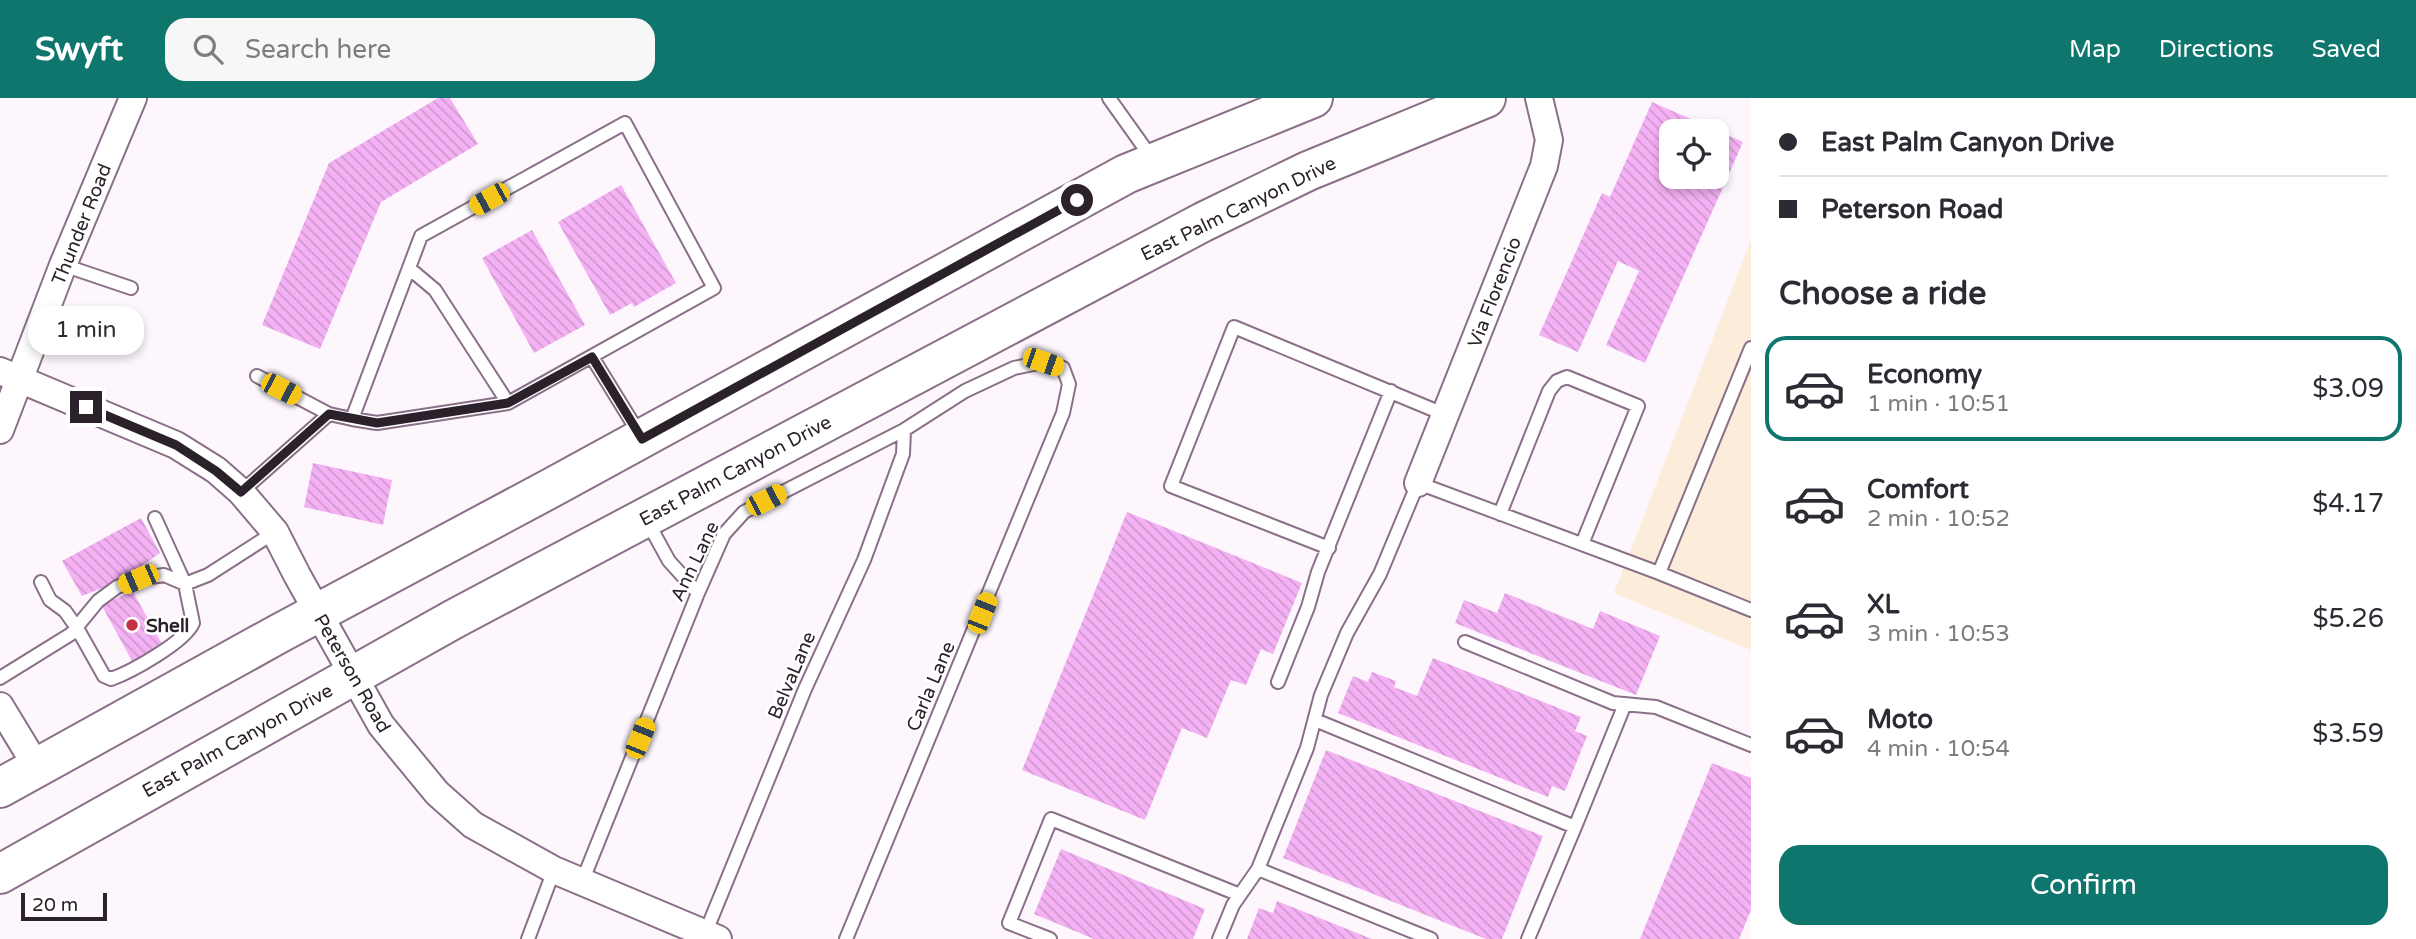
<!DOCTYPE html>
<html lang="en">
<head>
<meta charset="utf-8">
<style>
  body { margin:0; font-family:"Varela Round",sans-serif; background:#f7f7f7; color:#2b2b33; height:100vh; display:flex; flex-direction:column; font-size:26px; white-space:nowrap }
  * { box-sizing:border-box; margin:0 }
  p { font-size:23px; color:#7c7c81 }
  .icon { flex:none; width:38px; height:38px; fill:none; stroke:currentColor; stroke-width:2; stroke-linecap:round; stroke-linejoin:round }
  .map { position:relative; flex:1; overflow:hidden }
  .details { display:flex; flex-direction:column; background:#fff; width:665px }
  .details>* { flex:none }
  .guide { display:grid; align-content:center; height:154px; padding:0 28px; background:#fff }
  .buttons { position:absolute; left:1659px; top:21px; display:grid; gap:14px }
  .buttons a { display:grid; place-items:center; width:70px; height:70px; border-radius:14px; background:#fff; box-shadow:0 4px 10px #0003; font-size:35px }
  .scale { position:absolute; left:21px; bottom:18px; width:86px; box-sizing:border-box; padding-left:7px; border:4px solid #2b212b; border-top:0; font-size:19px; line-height:24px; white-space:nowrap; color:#2b212b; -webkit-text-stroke:5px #fff; paint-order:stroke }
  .end { position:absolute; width:32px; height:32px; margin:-16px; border:9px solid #2b212b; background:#fff; box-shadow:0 0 0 4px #fff }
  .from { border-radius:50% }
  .bubble { position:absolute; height:49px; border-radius:21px; background:#fff; box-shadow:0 4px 10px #0003; font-size:23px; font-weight:600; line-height:49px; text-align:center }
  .car { position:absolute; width:21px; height:42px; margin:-21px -10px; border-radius:9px; box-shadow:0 0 5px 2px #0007; background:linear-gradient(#f5c518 24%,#345 0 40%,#f5c518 0 76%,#345 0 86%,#f5c518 0) }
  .guide b { display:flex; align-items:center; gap:24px; height:66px; font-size:26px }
  .guide b+b { border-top:2px solid #e1e1e2 }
  .guide i { width:18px; height:18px; background:#2b2b33 }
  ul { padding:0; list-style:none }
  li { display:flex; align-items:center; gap:21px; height:105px; margin:0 14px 10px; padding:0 14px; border:4px solid transparent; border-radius:21px }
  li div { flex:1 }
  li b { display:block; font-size:26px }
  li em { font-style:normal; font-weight:600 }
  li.active { border-color:#0f766e }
  li>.icon { width:63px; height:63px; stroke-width:1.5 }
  h2 { padding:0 28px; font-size:32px; line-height:84px }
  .button { display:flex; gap:14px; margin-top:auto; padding:14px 28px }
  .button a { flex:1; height:80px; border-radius:21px; background:#0f766e; color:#fff; font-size:28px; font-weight:600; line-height:80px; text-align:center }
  header { display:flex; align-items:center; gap:42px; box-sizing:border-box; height:98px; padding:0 35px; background:#0f766e; color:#fff }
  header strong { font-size:33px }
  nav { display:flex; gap:38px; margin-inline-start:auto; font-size:24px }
  .search { width:490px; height:63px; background:#f7f7f7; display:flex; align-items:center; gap:18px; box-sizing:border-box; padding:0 24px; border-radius:21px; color:#7c7c81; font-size:26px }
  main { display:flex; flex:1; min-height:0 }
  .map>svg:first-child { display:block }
  .commercial { fill:#fcedda }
  .building { fill:url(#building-back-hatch); fill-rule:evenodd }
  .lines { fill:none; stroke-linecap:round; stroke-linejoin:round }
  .lane-casing { stroke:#897088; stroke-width:16 }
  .street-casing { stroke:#897088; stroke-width:30 }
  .primary-casing { stroke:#897088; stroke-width:42 }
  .lane { stroke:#fff; stroke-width:12 }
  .street { stroke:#fff; stroke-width:26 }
  .primary { stroke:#fff; stroke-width:38 }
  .route { stroke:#2b212b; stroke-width:9 }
  .poi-dot { fill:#c33242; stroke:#fff; stroke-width:2.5 }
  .labels { text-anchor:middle; stroke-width:5; stroke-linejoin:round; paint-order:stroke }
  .street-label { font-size:19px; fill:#2b212b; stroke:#fff }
  .poi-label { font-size:19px; font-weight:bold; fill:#2b212b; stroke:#fff; text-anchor:start }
</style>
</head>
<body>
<header>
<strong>Swyft</strong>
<div class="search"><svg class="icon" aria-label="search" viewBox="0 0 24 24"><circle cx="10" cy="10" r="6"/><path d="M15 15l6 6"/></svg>Search here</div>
<nav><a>Map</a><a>Directions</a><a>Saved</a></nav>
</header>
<main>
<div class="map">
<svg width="1751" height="841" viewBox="0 0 1751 841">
  <defs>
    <pattern id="building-back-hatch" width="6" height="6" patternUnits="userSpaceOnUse" patternTransform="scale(1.75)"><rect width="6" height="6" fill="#f4b1f4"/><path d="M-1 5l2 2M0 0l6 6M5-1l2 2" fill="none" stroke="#d198d1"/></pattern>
  </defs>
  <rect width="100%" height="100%" fill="#fdf7fd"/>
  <path class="commercial" d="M1751 142V552L1614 495Z"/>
  <path class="building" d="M438 0H450L478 46 381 104 320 251 262 227 329 65Z
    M1652 4 1743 44 1645 265 1606 247 1639 173 1618 163 1578 254 1539 237 1602 95 1610 99ZM1671 33H1717V79H1671Z
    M621 87 676 185 634 209 632 205 610 217 558 124Z
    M532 132 585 227 534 255 482 160Z
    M313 365 392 382 383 427 304 409Z
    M1127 414 1302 485 1273 556 1261 551 1246 587 1231 582 1207 640 1182 630 1145 722 1022 672Z
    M141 420 160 455 122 482 82 498 62 463Z
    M132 492 162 546 132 563 102 508Z
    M1505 495 1593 531 1600 513 1660 538 1636 597 1455 525 1464 502 1497 515Z
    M1433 560 1581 619 1575 633 1587 638 1565 693 1552 688 1548 699 1338 615 1353 578 1368 584 1372 574 1396 583 1394 589 1417 598Z
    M1326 652 1543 738 1502 841H1486L1283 760Z
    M1712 665 1751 680V812L1739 841H1640Z
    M1061 751 1205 811 1193 841H1094L1034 816Z
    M1277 803 1372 841H1247L1259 810 1273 815Z"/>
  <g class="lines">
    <defs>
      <path id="lane" d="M1109 0 1151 59
        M63 167 131 190
        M1751 250 1659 475 1751 512
        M592 259 640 337
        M257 278 329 316
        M352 321 377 325 508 305
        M241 394 329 316 352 321 421 138 625 25 714 190 508 305 435 192 410 171
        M1500 416 1549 293 1557 283 1567 279 1638 308 1582 446
        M647 423 669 463 698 495
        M1329 450 1171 388 1234 229 1446 317
        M41 484 50 502 65 513 77 530 104 578 111 581C131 574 185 544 193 525L185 486 155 420
        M1465 544 1613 605 1656 609 1751 647
        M0 580 71 536 98 503 117 489 138 481 164 477 185 486 208 477 275 434
        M1278 584 1308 509 1318 474 1391 293
        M1315 622 1575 729 1625 606
        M1258 771 1431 841
        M582 784 698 495 724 436 744 414 904 332 965 293 1014 270 1043 264 1063 270 1069 286 1063 315 846 841
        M705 836 805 591 864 462 903 356 904 332
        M528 841 554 772
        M1050 841 1009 825 1051 721 1240 797
        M1219 841 1233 807 1258 771 1307 650 1321 597 1347 535 1380 476 1418 385 1659 475
        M1528 841 1575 729"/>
      <path id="street" d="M0 273 176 347 216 372 241 394 275 434 297 477 381 627 437 695 473 727 554 772 718 841
        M0 332 63 167 133 0
        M1418 385 1544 68 1549 42 1539 0
        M0 608 37 669"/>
      <path id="primary" d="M0 690 280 535 551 390 1126 76 1313 0
        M0 776 454 521 1203 124 1308 73 1486 0"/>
    </defs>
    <use href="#lane" class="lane-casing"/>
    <use href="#street" class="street-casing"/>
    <use href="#primary" class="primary-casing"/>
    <use href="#lane" class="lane"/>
    <use href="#street" class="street"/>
    <use href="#primary" class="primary"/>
  </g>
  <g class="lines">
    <path class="route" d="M86 309 176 347 216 373 241 394 329 316 377 325 508 305 592 259 642 341 1077 102"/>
  </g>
  <circle class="poi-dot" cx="132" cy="527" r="7"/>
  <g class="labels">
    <g class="street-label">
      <text transform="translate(1238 110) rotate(-26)" y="7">East Palm Canyon Drive</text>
      <text transform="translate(81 126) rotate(-68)" y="7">Thunder Road</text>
      <text transform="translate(1494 194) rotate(-69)" y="7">Via Florencio</text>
      <text transform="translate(735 372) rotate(-28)" y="7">East Palm Canyon Drive</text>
      <text transform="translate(694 463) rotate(-64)" y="7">Ann Lane</text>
      <text transform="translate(353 575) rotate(60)" y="7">Peterson Road</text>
      <text transform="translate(791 577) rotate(-67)" y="7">BelvaLane</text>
      <text transform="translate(930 588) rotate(-67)" y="7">Carla Lane</text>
      <text transform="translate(237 642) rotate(-29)" y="7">East Palm Canyon Drive</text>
    </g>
    <g class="poi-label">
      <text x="146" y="534">Shell</text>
    </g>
  </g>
</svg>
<div class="buttons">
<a><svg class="icon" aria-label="locate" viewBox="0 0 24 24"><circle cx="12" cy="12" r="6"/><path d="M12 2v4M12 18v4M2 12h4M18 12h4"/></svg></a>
</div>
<div class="scale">20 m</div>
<i class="end from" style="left:1077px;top:102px"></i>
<i class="end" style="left:86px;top:309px"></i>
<div class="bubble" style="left:28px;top:208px;width:116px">1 min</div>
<i class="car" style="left:489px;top:101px;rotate:241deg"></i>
<i class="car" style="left:1043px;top:264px;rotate:109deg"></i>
<i class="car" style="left:281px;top:291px;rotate:117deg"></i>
<i class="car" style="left:766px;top:402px;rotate:63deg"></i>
<i class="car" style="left:138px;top:481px;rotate:247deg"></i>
<i class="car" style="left:982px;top:515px;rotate:22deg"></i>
<i class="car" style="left:640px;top:640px;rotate:22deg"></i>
</div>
<section class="details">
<div class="guide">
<b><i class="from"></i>East Palm Canyon Drive</b>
<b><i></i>Peterson Road</b>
</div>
<h2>Choose a ride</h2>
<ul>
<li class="active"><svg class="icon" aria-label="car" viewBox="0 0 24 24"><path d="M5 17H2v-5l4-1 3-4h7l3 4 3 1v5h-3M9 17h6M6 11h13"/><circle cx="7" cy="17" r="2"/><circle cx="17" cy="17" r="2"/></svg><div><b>Economy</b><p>1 min · 10:51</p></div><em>$3.09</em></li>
<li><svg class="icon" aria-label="car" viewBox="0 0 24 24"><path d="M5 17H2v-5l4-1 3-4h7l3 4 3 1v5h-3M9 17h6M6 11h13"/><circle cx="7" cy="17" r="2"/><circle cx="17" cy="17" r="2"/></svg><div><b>Comfort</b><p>2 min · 10:52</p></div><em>$4.17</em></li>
<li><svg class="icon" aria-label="car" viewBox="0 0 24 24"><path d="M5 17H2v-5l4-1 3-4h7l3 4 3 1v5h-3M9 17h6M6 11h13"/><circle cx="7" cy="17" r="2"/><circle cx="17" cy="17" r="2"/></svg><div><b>XL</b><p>3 min · 10:53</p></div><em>$5.26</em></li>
<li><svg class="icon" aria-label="car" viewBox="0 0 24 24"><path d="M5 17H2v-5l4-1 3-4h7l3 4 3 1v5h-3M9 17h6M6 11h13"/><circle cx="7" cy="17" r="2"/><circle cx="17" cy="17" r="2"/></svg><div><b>Moto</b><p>4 min · 10:54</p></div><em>$3.59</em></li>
</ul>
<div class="button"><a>Confirm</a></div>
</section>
</main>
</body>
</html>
